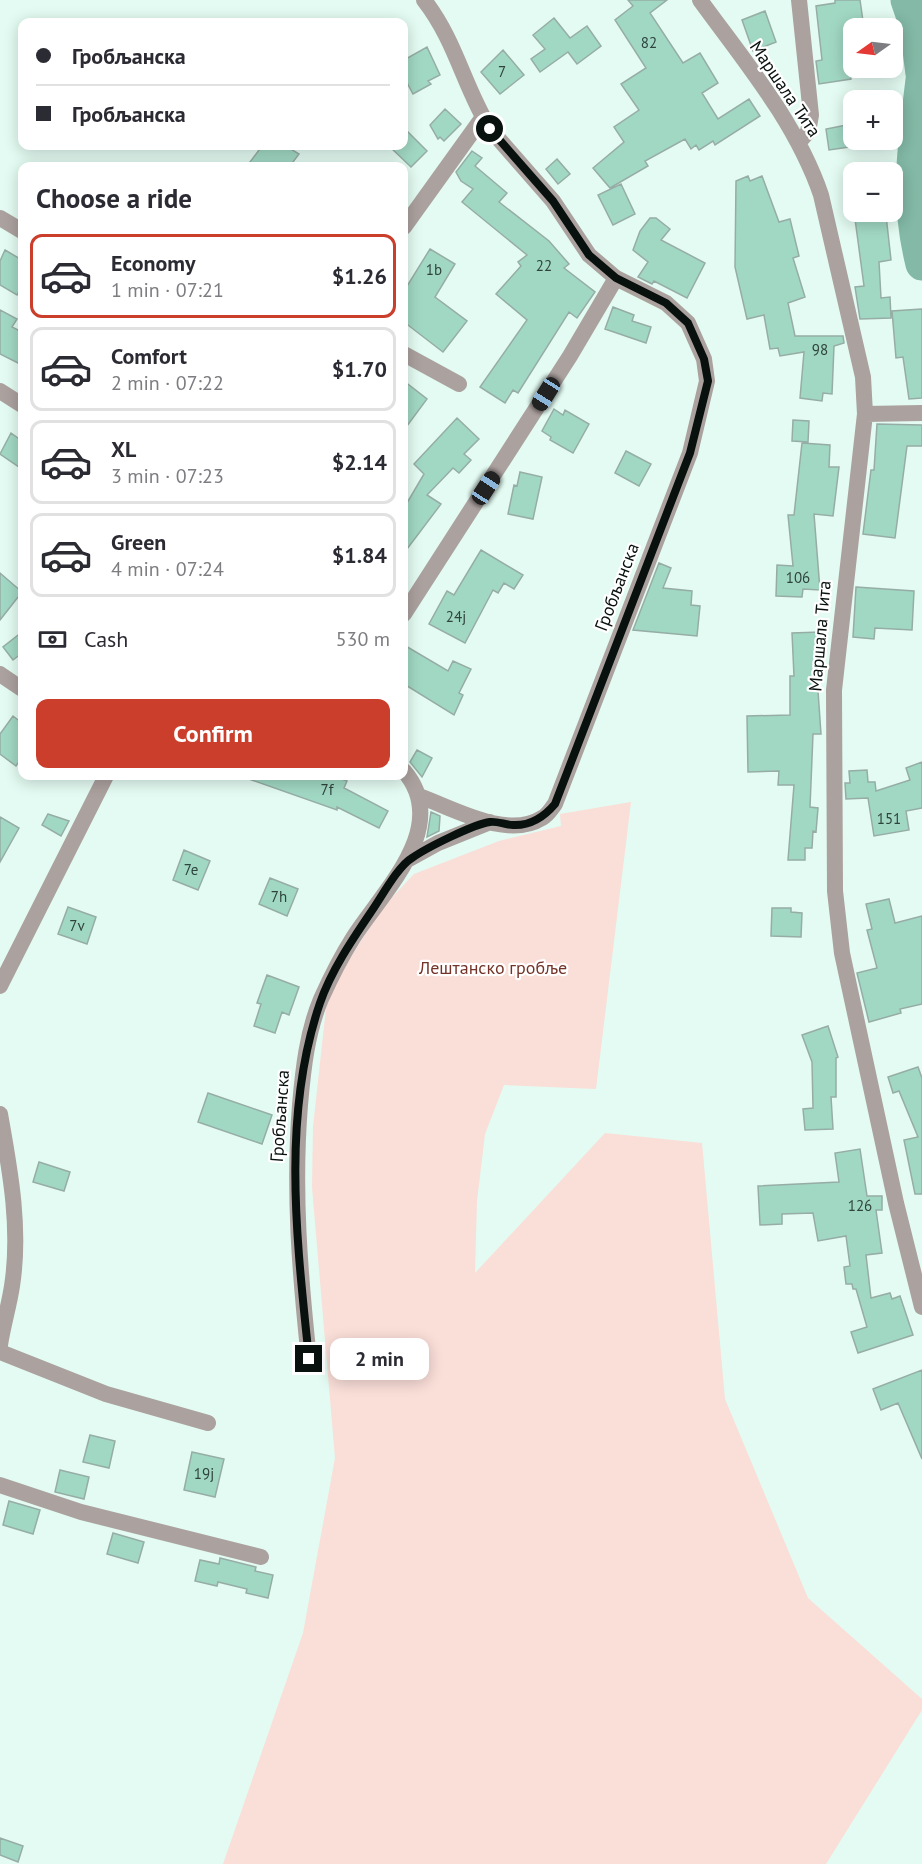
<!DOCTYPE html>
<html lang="en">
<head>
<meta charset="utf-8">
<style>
  body { margin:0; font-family:"PT Sans",sans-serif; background:#f2f2f3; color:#2b2b33; height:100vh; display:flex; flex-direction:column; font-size:22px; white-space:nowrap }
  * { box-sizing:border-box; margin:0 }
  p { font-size:20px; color:#7c7c81 }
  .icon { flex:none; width:33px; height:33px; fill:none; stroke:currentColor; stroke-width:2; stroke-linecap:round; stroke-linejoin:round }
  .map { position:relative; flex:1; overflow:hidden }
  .details { position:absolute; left:18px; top:162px; width:390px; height:618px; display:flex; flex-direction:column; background:#fff; border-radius:12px; box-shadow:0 3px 15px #0003 }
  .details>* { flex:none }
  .guide { position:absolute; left:18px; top:18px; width:390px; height:132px; border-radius:12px; box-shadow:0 3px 15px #0003; display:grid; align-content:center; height:132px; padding:0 18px; background:#fff }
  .needle { width:39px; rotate:256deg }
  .controls { position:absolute; left:843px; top:18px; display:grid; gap:12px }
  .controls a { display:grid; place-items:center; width:60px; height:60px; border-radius:12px; background:#fff; box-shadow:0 3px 15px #0003; font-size:30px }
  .end { position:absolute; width:27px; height:27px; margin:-14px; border:8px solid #08110e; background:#fff; box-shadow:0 0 0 3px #fff }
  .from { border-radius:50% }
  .bubble { position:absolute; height:42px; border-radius:12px; background:#fff; box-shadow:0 3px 15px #0003; font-size:20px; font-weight:600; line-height:42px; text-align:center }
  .car { position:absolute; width:18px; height:36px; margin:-18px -9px; border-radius:8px; box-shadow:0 0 4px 2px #0007; background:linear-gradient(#222 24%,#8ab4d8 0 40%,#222 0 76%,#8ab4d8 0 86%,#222 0) }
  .guide b { display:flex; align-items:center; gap:21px; height:57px; font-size:22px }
  .guide b+b { border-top:2px solid #e1e1e2 }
  .guide i { width:15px; height:15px; background:#2b2b33 }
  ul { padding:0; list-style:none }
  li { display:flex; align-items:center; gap:18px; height:84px; margin:0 12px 9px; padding:0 6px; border:3px solid #e1e1e2; border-radius:12px }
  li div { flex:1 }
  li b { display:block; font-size:22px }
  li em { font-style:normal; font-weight:600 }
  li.on { border-color:#ca3e2b }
  li>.icon { width:54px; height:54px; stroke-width:1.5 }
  h2 { padding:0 18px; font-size:27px; line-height:72px }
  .pay { display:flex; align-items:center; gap:15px; height:66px; padding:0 18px; font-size:22px }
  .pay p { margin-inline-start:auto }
  .primary-button { display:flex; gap:12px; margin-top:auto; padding:12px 18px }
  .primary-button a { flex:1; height:69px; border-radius:12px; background:#ca3e2b; color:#fff; font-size:24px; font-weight:600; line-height:69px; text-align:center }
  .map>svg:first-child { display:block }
  .green { fill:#faded8 }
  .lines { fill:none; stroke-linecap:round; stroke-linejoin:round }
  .river { stroke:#83b9a6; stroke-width:33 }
  .building { fill:#a1d8c4; stroke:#96ada5; stroke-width:1.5 }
  .street { stroke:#aba19f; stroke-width:16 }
  .route { stroke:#08110e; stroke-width:8 }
  .labels { text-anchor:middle; stroke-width:4.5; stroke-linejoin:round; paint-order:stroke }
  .number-label { font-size:15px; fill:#2e433c }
  .street-label { font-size:18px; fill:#08110e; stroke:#fff }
  .park-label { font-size:18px; fill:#733328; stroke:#fff }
</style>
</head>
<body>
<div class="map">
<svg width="922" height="1864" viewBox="0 0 922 1864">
  <rect width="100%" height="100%" fill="#e3fbf2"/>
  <path class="green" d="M631 802 596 1089 504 1085 485 1134 477 1201 475 1273 605 1133 702 1143 725 1399 808 1598 922 1699V1710L826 1864H223L303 1633 335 1458 312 1187 313 1127 326 1008 339 975 383 907 414 874 499 841 561 826 560 814Z"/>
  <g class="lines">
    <path class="river" d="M907 0 916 26 922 74
      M922 80C914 148 905 196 922 264"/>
  </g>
  <path class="building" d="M628 0H667L650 13 683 63 700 53 718 83 702 93 718 119 749 99 760 116 715 145 713 141 699 150 696 145 691 149 685 139 645 161 648 166 610 188 593 168 624 142 614 127 639 110 621 84 646 68 615 20 633 6Z
    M835 0H860L864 28 845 30 844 33 851 79 819 84 816 61 822 60 816 6 835 3Z
    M765 11 776 42 753 51 742 20Z
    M554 18 570 38 587 26 601 46 577 64 568 52 540 72 531 59 545 49 533 35Z
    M427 47 440 75 428 81 431 84 413 94 404 77V60Z
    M503 50 524 75 500 94 481 72Z
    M445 109 461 124 444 141 440 137 438 139 430 125Z
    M852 124 856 146 829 150 826 129Z
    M404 128 427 151 411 167 389 146H404Z
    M262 146H286L299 154 290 166H247Z
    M472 151 482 158 475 166 507 193 499 202 549 241 569 264 564 268 595 292 577 318 569 312 518 393 513 390 505 403 480 387 527 320 496 294 521 266 518 262 527 255 462 202 473 189 461 181 456 172Z
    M557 159 570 174 558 184 546 169Z
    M748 176 750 181 762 176 779 222 790 219 799 256 793 258 805 297 788 303 795 336H843L844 343 834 346 832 394 823 393 822 401 800 398 804 352 780 356 778 348 770 349 764 315 747 319 735 267 736 181Z
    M621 184 635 214 613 225 598 195Z
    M886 215 891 260 879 262 881 298 890 297 891 318 860 319 855 287 864 286 855 219Z
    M650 218H656L670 229 661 240 705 263 687 298 654 281 652 284 638 277 648 262 633 250 640 231Z
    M430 249 455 264 435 297 467 321 443 352 404 322V291Z
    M5 250 22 260V286L17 295 0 285V261Z
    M613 307 634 315 632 321 651 327 646 343 605 329Z
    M922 309V398L909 399 903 357 896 358 892 311Z
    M0 310 17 319 12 327 22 332V365L0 354Z
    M404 381 427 399 404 430Z
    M554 409 563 415 565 410 589 424 573 453 550 440 551 437 542 431Z
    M457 418 479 439 464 454 471 460 459 473 453 468 427 495 441 504 404 553V508L424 474 414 464Z
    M793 420 809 421 808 442 792 441Z
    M877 424 922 425V446H907L895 538 863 534 871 470H874Z
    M11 433 22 441V469L0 454Z
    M802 443 830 445 829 467H839L833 516 814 514 820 590 803 589 802 597 776 596 777 565 793 566 788 515H794Z
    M626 451 651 464 639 486 615 473Z
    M520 472 542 477 533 519 508 514 514 485 517 486Z
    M481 550 523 575 514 589 504 583 498 593 493 590 465 643 429 624 447 591 454 595Z
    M659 563 671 568 663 588 692 591 691 605 700 606 697 636 633 630Z
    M0 573 22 592 0 620Z
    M856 587 914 591 912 630 875 628 874 639 853 637Z
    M22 632V653L13 660 3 647Z
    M820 632V648H815L821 734H813L810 807 818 808 816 832 813 831 812 848H805V860H788L794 785H778L779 771 748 772 747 716 790 715V676H794L792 633Z
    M404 645 448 671 453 661 471 669 459 693 463 695 454 715 404 684Z
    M13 716 22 723V757L16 766 0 754V734Z
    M417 750 432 758 422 777 410 762Z
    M922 762V808L906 811 909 830 874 836 868 798 846 799 845 783H850L849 771 867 770 868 782H875L876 791 910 780 906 768Z
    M247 776H333L347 781 344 788 388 811 379 828 337 807V810L246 778Z
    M431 812 440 816 439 831 427 837Z
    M48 814 69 821 61 836 42 825Z
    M0 817 19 828 0 862Z
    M184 850 210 861 198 890 173 880Z
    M270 878 298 889 287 916 259 904Z
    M889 899 895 923 922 916V1004L900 1009 901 1013 869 1022 857 973 877 968 867 930 872 929 866 904Z
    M68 907 96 917 87 944 58 934Z
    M772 908H791V912L802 913 801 937 771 936Z
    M267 975 299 987 289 1015 282 1012 275 1033 254 1026 261 1004 257 1003Z
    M828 1026 838 1057 836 1058V1097H831L833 1129 805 1130 803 1109 813 1108 812 1062 802 1035Z
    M918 1067 922 1078V1194H915L904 1140 918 1137 899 1091 893 1093 888 1077Z
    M208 1093 272 1115 262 1144 198 1122Z
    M860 1149 867 1196H882V1210H876L882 1253 866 1255 871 1298 890 1293 892 1299 900 1296 913 1335 858 1353 851 1332 867 1327 856 1289H853L852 1284H846L844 1267 850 1266 846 1236 818 1241 813 1213 782 1214V1224L760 1225 758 1186 839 1182 835 1153Z
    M39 1162 70 1172 64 1191 33 1182Z
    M922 1370V1459L898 1403 881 1410 873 1389Z
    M90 1435 115 1441 109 1468 83 1462Z
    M192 1452 224 1459 215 1497 184 1490Z
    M60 1470 89 1477 84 1499 55 1492Z
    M9 1501 40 1510 33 1534 3 1525Z
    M113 1533 144 1542 138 1563 107 1554Z
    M220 1558 256 1567 255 1571 273 1575 268 1598 246 1593 247 1589 218 1582 217 1586 195 1581 200 1560 219 1564Z
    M0 1838 23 1846 18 1862 0 1855Z"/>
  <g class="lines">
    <path class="street" d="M700 0C745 62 796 122 821 195L863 377 865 414 834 690 835 891 842 953 896 1203 922 1307
      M799 0 811 115 808 132 799 142
      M0 218 22 231
      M404 227 483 117
      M404 354 459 384
      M0 391 22 405
      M865 414 922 413
      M404 614 570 356 616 278
      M0 674 22 689
      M419 796C453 808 507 840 542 818 548 815 551 809 555 804L690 453 707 381 704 359 688 323 666 303 616 278 589 255 553 201 490 129C464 87 456 41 424 0
      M409 859 438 843 490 822
      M0 986 106 776
      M0 1114C10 1170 21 1228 12 1286 9 1306 3 1325 0 1345
      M0 1352 106 1394 208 1423
      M309 1359C300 1275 293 1191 300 1105 303 1070 307 1032 321 999 330 979 341 957 353 938 382 892 452 827 404 771
      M0 1485 81 1512 261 1557"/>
  </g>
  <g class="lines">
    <path class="route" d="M309 1359C297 1242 281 1117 320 1003 331 971 352 940 371 912 381 898 398 866 412 858 426 848 474 824 490 822 497 821 506 825 513 825 531 826 544 817 555 804L690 453 708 381 704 359 688 323 666 303 616 278 589 255 553 201 490 129"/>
  </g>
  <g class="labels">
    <g class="number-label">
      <text x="649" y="48">82</text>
      <text x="502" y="77">7</text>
      <text x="544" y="271">22</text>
      <text x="434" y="275">1b</text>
      <text x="820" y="355">98</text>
      <text x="798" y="583">106</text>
      <text x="456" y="622">24j</text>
      <text x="327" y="795">7f</text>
      <text x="889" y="824">151</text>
      <text x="191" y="875">7e</text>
      <text x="279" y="902">7h</text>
      <text x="77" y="931">7v</text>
      <text x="860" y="1211">126</text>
      <text x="204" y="1479">19j</text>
    </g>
    <g class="street-label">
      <text transform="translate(785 89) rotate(56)" y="6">Маршала Тита</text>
      <text transform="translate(617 587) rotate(-69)" y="6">Гробљанска</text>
      <text transform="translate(820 636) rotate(-85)" y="6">Маршала Тита</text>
      <text transform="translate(280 1116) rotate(-86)" y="6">Гробљанска</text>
    </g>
    <g class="park-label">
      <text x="493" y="974">Лештанско гробље</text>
    </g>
  </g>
</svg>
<div class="controls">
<a><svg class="needle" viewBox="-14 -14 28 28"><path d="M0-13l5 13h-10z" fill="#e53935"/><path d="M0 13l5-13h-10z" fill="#7c7c81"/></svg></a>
<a>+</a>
<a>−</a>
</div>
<i class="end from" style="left:490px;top:129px"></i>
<i class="end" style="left:309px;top:1359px"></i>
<div class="bubble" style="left:330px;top:1338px;width:99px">2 min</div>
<i class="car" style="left:546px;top:394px;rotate:212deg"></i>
<i class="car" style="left:486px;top:488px;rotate:33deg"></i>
<div class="guide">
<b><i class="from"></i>Гробљанска</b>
<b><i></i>Гробљанска</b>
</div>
<section class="details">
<h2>Choose a ride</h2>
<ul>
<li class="on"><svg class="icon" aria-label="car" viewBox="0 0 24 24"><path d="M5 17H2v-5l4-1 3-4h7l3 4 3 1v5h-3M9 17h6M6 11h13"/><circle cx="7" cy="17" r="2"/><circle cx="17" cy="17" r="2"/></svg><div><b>Economy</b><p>1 min · 07:21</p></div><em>$1.26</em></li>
<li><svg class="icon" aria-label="car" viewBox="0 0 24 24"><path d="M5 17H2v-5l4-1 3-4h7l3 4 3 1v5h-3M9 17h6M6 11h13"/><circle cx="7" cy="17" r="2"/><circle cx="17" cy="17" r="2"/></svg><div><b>Comfort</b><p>2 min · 07:22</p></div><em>$1.70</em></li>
<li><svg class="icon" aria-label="car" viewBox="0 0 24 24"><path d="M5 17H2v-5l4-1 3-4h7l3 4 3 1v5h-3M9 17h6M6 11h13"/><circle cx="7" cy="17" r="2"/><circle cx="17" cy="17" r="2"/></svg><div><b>XL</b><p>3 min · 07:23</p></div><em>$2.14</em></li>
<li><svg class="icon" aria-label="car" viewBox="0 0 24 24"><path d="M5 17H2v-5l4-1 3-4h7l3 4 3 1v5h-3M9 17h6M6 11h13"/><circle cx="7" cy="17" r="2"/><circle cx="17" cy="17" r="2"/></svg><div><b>Green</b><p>4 min · 07:24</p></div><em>$1.84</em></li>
</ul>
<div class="pay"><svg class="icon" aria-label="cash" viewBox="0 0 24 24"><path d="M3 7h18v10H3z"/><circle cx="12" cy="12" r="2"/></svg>Cash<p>530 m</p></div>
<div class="primary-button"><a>Confirm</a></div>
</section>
</div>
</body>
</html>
